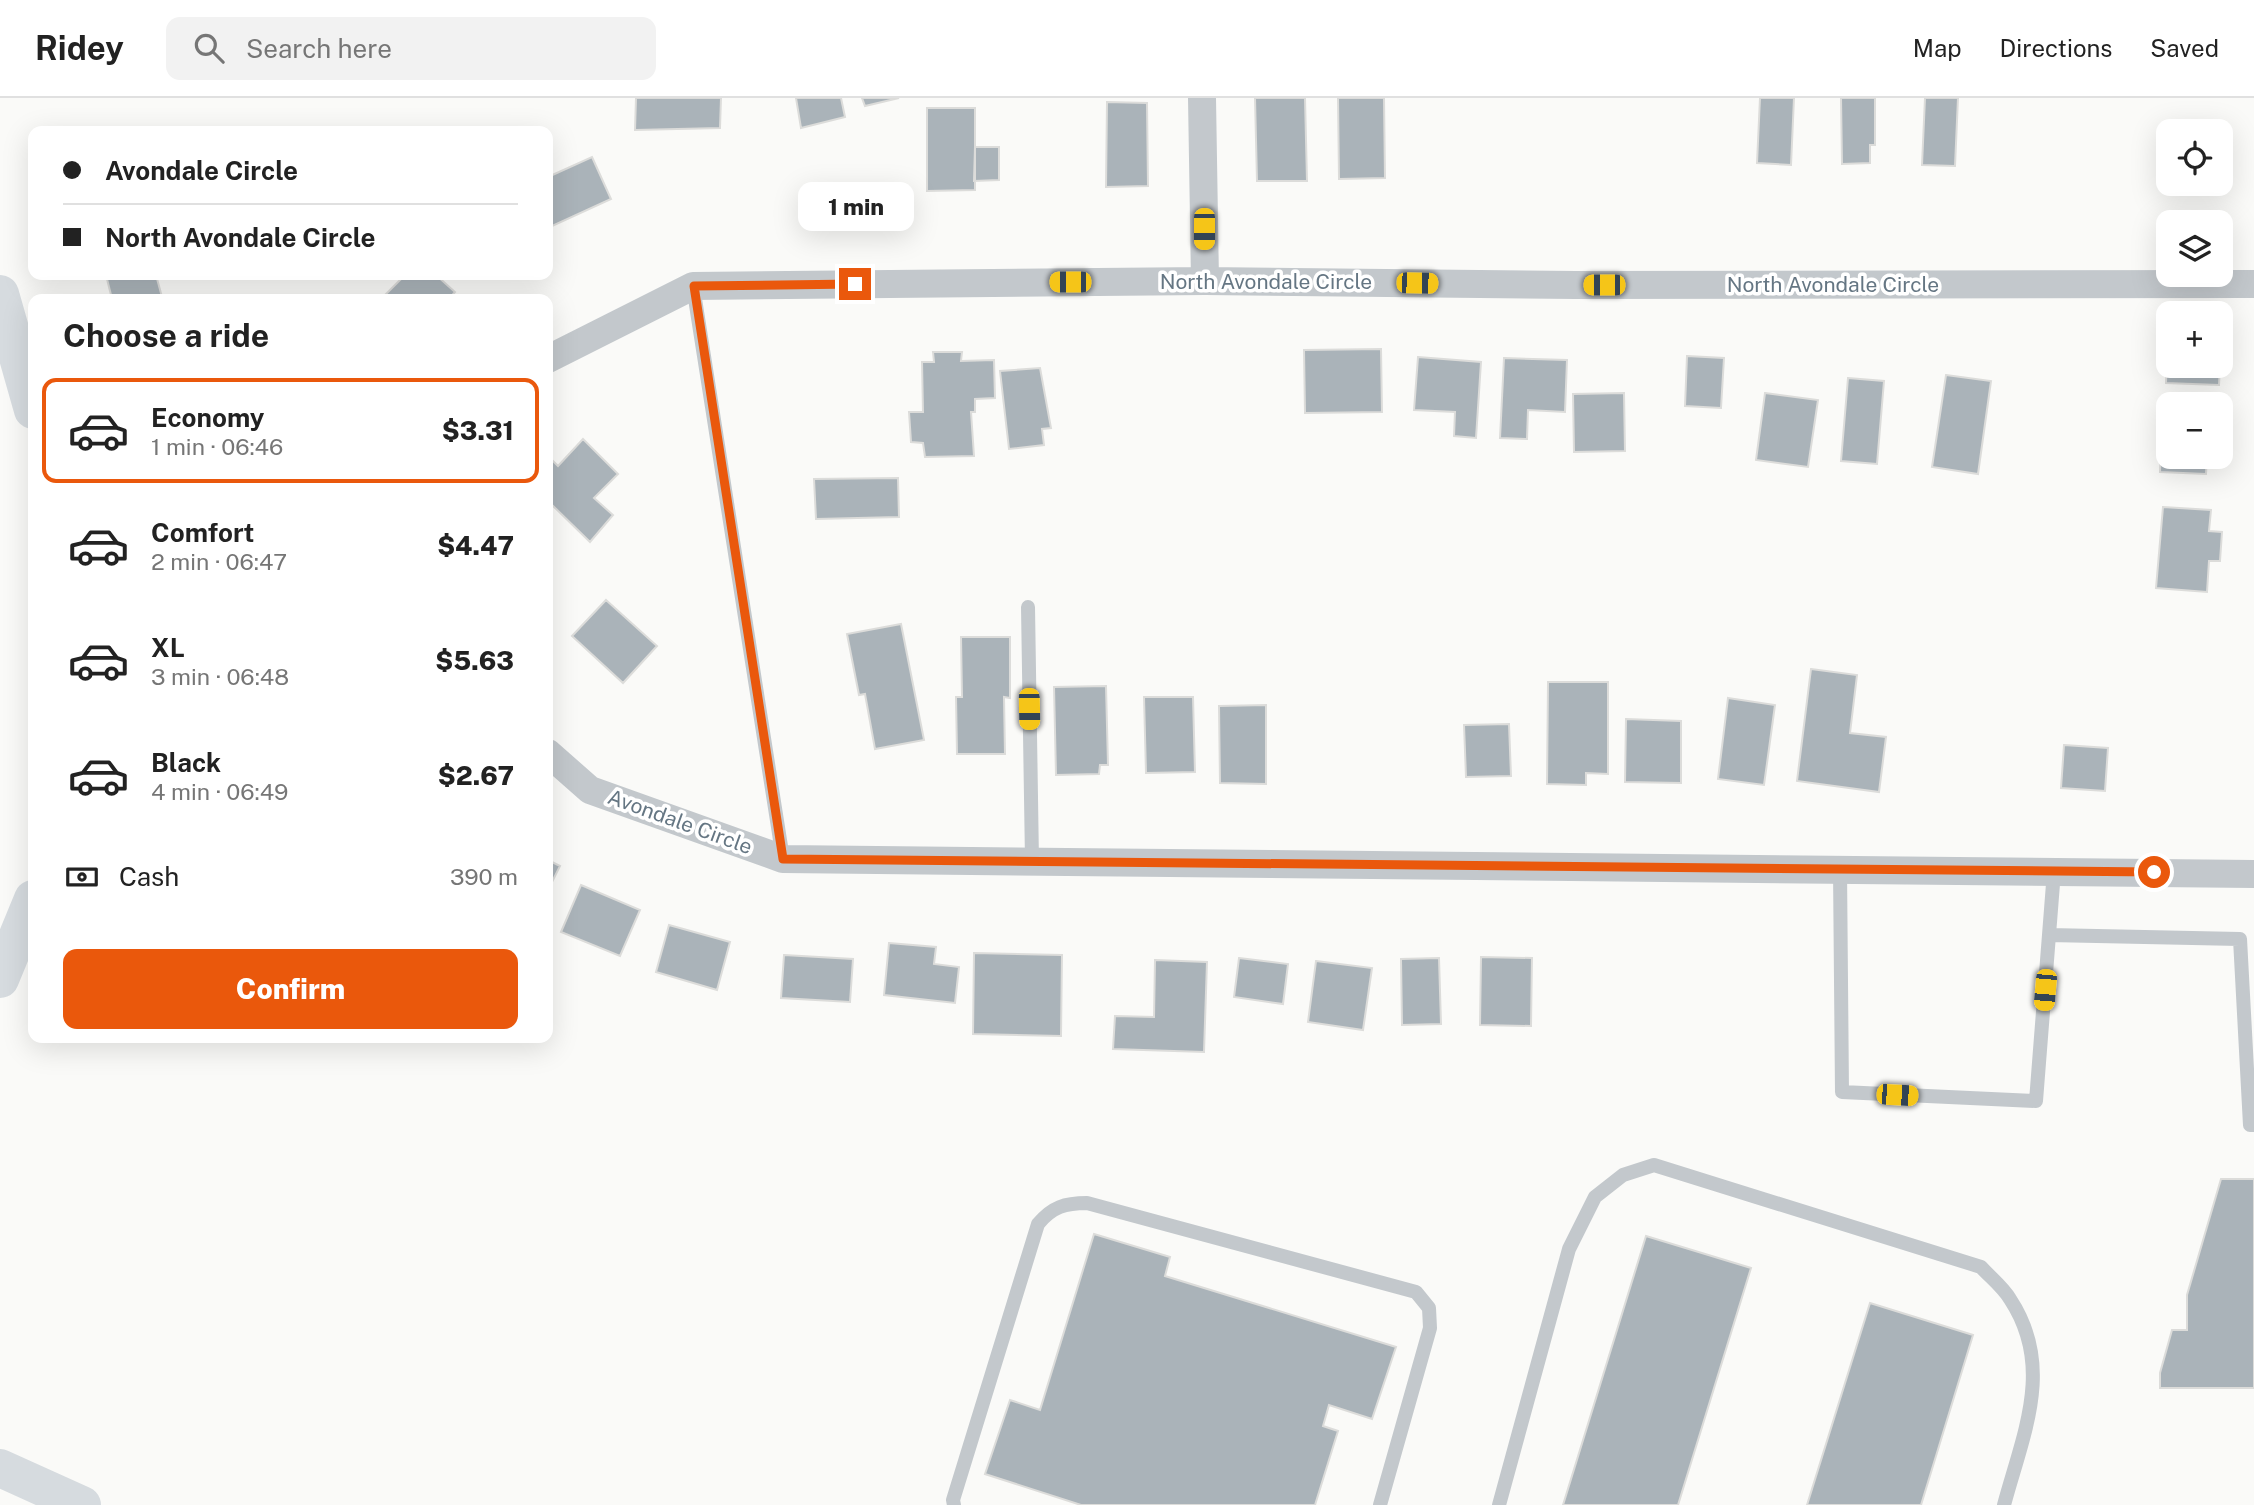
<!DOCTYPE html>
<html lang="en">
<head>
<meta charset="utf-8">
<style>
  body { margin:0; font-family:"Public Sans",sans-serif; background:#f2f2f2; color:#222; height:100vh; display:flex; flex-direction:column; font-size:26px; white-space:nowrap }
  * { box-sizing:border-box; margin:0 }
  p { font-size:23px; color:#767676 }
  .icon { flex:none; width:38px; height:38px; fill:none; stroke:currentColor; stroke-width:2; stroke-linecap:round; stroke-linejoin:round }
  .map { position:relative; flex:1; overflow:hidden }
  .panel { position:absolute; left:28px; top:196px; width:525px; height:749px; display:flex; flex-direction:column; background:#fff; border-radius:14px; box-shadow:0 7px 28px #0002 }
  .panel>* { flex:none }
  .top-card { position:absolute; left:28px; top:28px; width:525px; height:154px; border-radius:14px; box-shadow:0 7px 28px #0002; display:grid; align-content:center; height:154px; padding:0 35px; background:#fff }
  .controls { position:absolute; left:2156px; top:21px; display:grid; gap:14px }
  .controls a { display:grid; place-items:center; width:77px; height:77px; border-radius:14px; background:#fff; box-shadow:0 7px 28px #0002; font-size:35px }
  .end { position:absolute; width:32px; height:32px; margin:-16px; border:9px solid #ea580c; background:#fff; box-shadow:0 0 0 4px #fff }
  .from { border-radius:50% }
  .bubble { position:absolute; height:49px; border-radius:14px; background:#fff; box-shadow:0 7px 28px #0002; font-size:23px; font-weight:800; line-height:49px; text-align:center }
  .car { position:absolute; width:21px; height:42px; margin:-21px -10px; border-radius:9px; box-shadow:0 0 5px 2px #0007; background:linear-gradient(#f5c518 24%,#345 0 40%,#f5c518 0 76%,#345 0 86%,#f5c518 0) }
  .top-card b { display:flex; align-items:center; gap:24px; height:66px; font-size:26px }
  .top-card b+b { border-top:2px solid #e0e0e0 }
  .top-card i { width:18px; height:18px; background:#222 }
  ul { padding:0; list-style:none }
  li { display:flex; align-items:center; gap:21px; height:105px; margin:0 14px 10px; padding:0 21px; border:4px solid transparent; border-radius:14px }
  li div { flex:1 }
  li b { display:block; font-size:26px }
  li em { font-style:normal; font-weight:800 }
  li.current { border-color:#ea580c }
  li>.icon { width:63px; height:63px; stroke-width:1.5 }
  h2 { padding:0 35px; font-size:32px; line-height:84px }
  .pay { display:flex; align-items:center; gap:18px; height:77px; padding:0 35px; font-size:26px }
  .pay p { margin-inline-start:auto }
  .action { display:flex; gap:14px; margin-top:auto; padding:14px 35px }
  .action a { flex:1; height:80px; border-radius:14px; background:#ea580c; color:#fff; font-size:28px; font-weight:800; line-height:80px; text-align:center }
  header { display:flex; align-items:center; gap:42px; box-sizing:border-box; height:98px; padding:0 35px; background:#fff; border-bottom:2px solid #e0e0e0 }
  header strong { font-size:33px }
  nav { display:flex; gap:38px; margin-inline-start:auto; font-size:24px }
  .search { width:490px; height:63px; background:#f2f2f2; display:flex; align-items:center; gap:18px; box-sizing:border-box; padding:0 24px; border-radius:14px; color:#767676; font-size:26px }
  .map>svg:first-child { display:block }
  .building { fill:#aab3b9; stroke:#dcdcda; stroke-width:2 }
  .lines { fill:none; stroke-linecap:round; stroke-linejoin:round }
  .lane { stroke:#c3c8cc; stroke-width:14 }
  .street { stroke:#c3c8cc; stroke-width:28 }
  .secondary { stroke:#d6dbdf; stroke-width:38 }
  .primary { stroke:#d6dbdf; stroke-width:38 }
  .route { stroke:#ea580c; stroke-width:9 }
  .labels { text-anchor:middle; stroke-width:7; stroke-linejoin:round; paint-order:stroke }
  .street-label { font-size:21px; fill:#657683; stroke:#fff }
</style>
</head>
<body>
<header>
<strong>Ridey</strong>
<div class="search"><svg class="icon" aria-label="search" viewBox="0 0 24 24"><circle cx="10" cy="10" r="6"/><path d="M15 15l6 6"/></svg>Search here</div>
<nav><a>Map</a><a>Directions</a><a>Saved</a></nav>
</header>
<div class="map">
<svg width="2254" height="1407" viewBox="0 0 2254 1407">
  <rect width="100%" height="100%" fill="#fafaf8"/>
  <path class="building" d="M636 0H721L720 30 635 32Z
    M796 0H841L845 19 801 30Z
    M862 0H899L865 8Z
    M1255 0H1305L1307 83H1257Z
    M1338 0H1384L1385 80 1339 81Z
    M1760 0H1794L1791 67 1757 65Z
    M1841 0H1875V47H1870V65L1842 66Z
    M1925 0H1958L1955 68 1922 67Z
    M1107 4 1147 5 1148 88 1106 89Z
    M927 10H975V92L927 93Z
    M975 49H999V82L974 83Z
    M592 59 611 101 550 129 548 79Z
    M106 177H156L162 199 112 201Z
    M405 177H436L455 194 449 201H381Z
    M2167 247 2168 268H2220L2219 287 2166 285Z
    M1381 251 1382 314 1305 315 1304 252Z
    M933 254H962L961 263 994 262 995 300 975 301V314H971L974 358 925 359 923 345 911 344 909 314H923L922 264H934Z
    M1687 258 1724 260 1721 310 1685 308Z
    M1418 259 1481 264 1476 340 1454 338 1455 314 1414 312Z
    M1504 260 1567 262 1565 314 1528 312 1527 341 1500 340Z
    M1040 270 1051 330 1042 331 1044 347 1009 351 1000 273Z
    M1946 277 1991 283 1978 376 1932 369Z
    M1848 280 1884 283 1877 366 1841 363Z
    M1624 295 1625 353 1574 354 1573 296Z
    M1765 295 1818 302 1808 369 1756 362Z
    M2162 321H2168V359H2207L2206 376 2160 374Z
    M583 341 618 376 594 400 613 417 590 444 548 403V367L552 362 558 368Z
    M898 380 899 419 816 421 814 381Z
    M2163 409 2211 412 2209 433 2222 434 2220 463H2209L2207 494 2156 490Z
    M606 502 657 548 623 585 572 538Z
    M901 526 924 642 875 651 865 596 859 597 847 536Z
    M961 539H1010V600L1004 599 1005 656H957L956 599H962Z
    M1811 571 1857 577 1850 635 1886 639 1879 694 1797 683Z
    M1548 584H1608V676L1586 675V687L1547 686Z
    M1106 588 1108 667H1100L1099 676 1056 677 1054 589Z
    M1144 599H1193L1195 674 1146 675Z
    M1728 600 1775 607 1764 687 1718 681Z
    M1266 607V686L1220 685 1219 608Z
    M1626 621 1681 623V685L1625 684Z
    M1509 626 1511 678 1466 679 1464 627Z
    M2064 647 2108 650 2105 693 2061 690Z
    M548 762 560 768 548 792Z
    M581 787 640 812 620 858 561 834Z
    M669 827 730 844 717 892 656 874Z
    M889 845 936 849 934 866 959 869 955 905 884 897Z
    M974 855 1062 857 1061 938 973 936Z
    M784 857 853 861 850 904 781 900Z
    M1481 859 1532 860 1531 928 1480 927Z
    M1239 860 1288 866 1283 906 1234 899Z
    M1439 860 1441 926 1402 927 1401 861Z
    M1155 862 1207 864 1204 954 1113 951 1115 918 1154 919Z
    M1316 863 1372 870 1363 932 1308 924Z
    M2221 1081H2254V1290H2160V1275L2172 1232H2187V1197Z
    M1094 1136 1170 1159 1165 1178 1396 1249 1372 1321 1329 1307 1323 1328 1338 1333 1315 1407H1081L985 1376 1010 1302 1040 1312Z
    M1646 1138 1751 1170 1678 1407H1563Z
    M1870 1205 1973 1237 1921 1407H1807Z"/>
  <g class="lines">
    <path class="lane" d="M693 188 783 761
      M1028 509 1032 763
      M1840 771 1842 994 2036 1003 2054 773
      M2049 837 2240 841 2250 1027H2254
      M954 1407 953 1402 1038 1126C1052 1109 1065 1105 1087 1105L1416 1194 1429 1210 1430 1230 1380 1407
      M1499 1407 1569 1151 1595 1099 1623 1077 1654 1067 1981 1169C1990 1179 2003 1189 2010 1201 2055 1269 2023 1336 2004 1407"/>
    <path class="street" d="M1202 0 1205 183
      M548 261 693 188 1205 183 1576 187 2254 186
      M548 655 590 692 783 761 2254 776"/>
    <path class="secondary" d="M0 196 33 312
      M0 881 33 801"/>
    <path class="primary" d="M0 1370 82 1407"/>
  </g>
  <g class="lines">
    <path class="route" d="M855 186 694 188 783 761 2154 774"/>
  </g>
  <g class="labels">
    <g class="street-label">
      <text x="1266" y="191">North Avondale Circle</text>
      <text x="1833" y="194">North Avondale Circle</text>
      <text transform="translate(680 724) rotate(20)" y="7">Avondale Circle</text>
    </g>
  </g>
</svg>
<div class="controls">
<a><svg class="icon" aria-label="locate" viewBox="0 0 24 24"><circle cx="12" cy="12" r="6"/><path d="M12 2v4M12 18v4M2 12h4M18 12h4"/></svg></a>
<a><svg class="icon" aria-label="layers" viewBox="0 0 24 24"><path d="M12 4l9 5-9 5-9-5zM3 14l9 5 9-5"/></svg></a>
<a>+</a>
<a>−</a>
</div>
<i class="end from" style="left:2154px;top:774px"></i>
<i class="end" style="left:855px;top:186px"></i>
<div class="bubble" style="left:798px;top:84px;width:116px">1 min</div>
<i class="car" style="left:1204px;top:131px;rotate:180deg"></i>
<i class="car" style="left:1070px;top:184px;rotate:270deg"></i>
<i class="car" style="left:1417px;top:185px;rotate:91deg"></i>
<i class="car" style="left:1604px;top:187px;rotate:270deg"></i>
<i class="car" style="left:1029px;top:611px;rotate:179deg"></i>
<i class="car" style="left:2045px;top:892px;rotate:185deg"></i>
<i class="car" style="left:1897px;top:997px;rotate:93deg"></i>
<div class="top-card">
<b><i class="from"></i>Avondale Circle</b>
<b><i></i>North Avondale Circle</b>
</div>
<section class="panel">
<h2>Choose a ride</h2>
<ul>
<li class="current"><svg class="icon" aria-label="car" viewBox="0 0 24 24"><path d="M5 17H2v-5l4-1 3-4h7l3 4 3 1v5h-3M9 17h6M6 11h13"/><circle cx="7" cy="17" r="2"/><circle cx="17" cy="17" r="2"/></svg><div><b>Economy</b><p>1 min · 06:46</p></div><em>$3.31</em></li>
<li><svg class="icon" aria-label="car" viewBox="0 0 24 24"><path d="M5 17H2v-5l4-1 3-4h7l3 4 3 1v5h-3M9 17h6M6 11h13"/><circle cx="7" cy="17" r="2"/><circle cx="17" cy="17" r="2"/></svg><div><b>Comfort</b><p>2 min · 06:47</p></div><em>$4.47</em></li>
<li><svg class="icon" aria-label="car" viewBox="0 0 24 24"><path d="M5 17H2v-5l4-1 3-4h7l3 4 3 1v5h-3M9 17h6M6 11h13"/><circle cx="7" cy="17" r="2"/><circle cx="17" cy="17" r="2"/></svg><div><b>XL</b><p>3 min · 06:48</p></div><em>$5.63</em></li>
<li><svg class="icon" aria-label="car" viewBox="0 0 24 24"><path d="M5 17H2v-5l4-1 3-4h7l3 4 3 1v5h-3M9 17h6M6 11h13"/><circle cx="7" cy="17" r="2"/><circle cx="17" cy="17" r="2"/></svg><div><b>Black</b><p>4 min · 06:49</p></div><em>$2.67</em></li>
</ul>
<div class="pay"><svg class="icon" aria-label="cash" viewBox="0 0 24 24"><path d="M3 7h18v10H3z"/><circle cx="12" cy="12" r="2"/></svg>Cash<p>390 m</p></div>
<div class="action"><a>Confirm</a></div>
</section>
</div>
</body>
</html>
